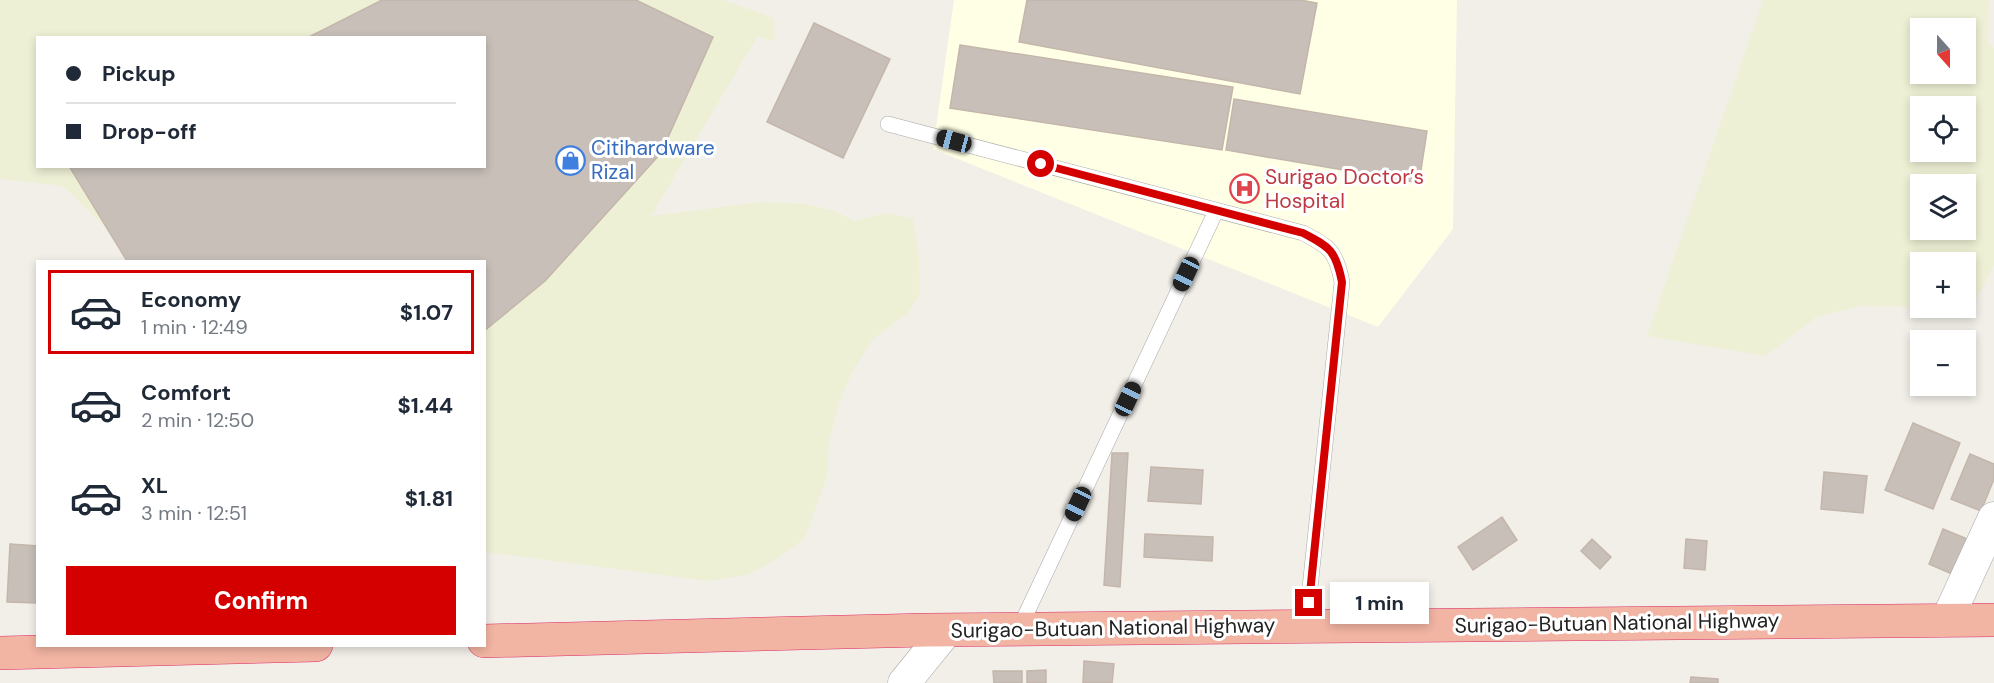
<!DOCTYPE html>
<html lang="en">
<head>
<meta charset="utf-8">
<style>
  body { margin:0; font-family:"DM Sans",sans-serif; background:#f6f6f7; color:#1f2937; height:100vh; display:flex; flex-direction:column; font-size:22px; white-space:nowrap }
  * { box-sizing:border-box; margin:0 }
  p { font-size:20px; color:#747a83 }
  .icon { flex:none; width:33px; height:33px; fill:none; stroke:currentColor; stroke-width:2; stroke-linecap:round; stroke-linejoin:round }
  .map { position:relative; flex:1; overflow:hidden }
  .details { position:absolute; left:36px; top:260px; width:450px; height:387px; display:flex; flex-direction:column; background:#fff; border-radius:0px; box-shadow:0 3px 9px #0003 }
  .details>* { flex:none }
  .hud { position:absolute; left:36px; top:36px; width:450px; height:132px; border-radius:0px; box-shadow:0 3px 9px #0003; display:grid; align-content:center; height:132px; padding:0 30px; background:#fff }
  .needle { width:39px; rotate:159deg }
  .fabs { position:absolute; left:1910px; top:18px; display:grid; gap:12px }
  .fabs a { display:grid; place-items:center; width:66px; height:66px; border-radius:0px; background:#fff; box-shadow:0 3px 9px #0003; font-size:30px }
  .end { position:absolute; width:27px; height:27px; margin:-14px; border:8px solid #d40000; background:#fff; box-shadow:0 0 0 3px #fff }
  .from { border-radius:50% }
  .bubble { position:absolute; height:42px; border-radius:0px; background:#fff; box-shadow:0 3px 9px #0003; font-size:20px; font-weight:700; line-height:42px; text-align:center }
  .car { position:absolute; width:18px; height:36px; margin:-18px -9px; border-radius:8px; box-shadow:0 0 4px 2px #0007; background:linear-gradient(#222 24%,#8ab4d8 0 40%,#222 0 76%,#8ab4d8 0 86%,#222 0) }
  .hud b { display:flex; align-items:center; gap:21px; height:57px; font-size:22px }
  .hud b+b { border-top:2px solid #e0e1e3 }
  .hud i { width:15px; height:15px; background:#1f2937 }
  ul { padding:10px 0 0; list-style:none }
  li { display:flex; align-items:center; gap:18px; height:84px; margin:0 12px 9px; padding:0 18px; border:3px solid transparent; border-radius:0px }
  li div { flex:1 }
  li b { display:block; font-size:22px }
  li em { font-style:normal; font-weight:700 }
  li.selected { border-color:#d40000 }
  li>.icon { width:54px; height:54px; stroke-width:1.5 }
  .cta { display:flex; gap:12px; margin-top:auto; padding:12px 30px }
  .cta a { flex:1; height:69px; border-radius:0px; background:#d40000; color:#fff; font-size:24px; font-weight:700; line-height:69px; text-align:center }
  .map>svg:first-child { display:block }
  .education { fill:#ffffe5 }
  .farmland { fill:#eef0d5; fill-rule:evenodd }
  .building { fill:#c7bfb8; stroke:#c4b6ab; stroke-width:1.5 }
  .lines { fill:none; stroke-linecap:round; stroke-linejoin:round }
  .service-casing { stroke:#a9a9a9; stroke-width:16 }
  .minor-casing { stroke:#a9a9a9; stroke-width:33 }
  .trunk-casing { stroke:#dc2a67; stroke-width:34 }
  .service { stroke:#fff; stroke-width:15 }
  .minor { stroke:#fff; stroke-width:32 }
  .trunk { stroke:#f2b4a3; stroke-width:33 }
  .route { stroke:#d40000; stroke-width:8 }
  .labels { text-anchor:middle; stroke-width:6; stroke-linejoin:round; paint-order:stroke }
  .shop-label { font-size:21px; fill:#366cbe; stroke:#fff; text-anchor:start }
  .health-label { font-size:21px; fill:#be3a42; stroke:#fff; text-anchor:start }
  .street-label { font-size:21px; fill:#222; stroke:#fff }
</style>
</head>
<body>
<div class="map">
<svg width="1994" height="683" viewBox="0 0 1994 683">
  <rect width="100%" height="100%" fill="#f2efe9"/>
  <path class="education" d="M954 0H1457L1453 229 1378 327 933 149Z"/>
  <path class="farmland" d="M0 0H724L774 18 775 41 757 37 651 216 761 202 805 204 836 211 853 221 885 213 913 218 919 256 920 295 908 313 872 340 851 374 839 404 829 441 827 477 805 538 774 561 747 575 708 581 485 552 484 261H140L63 186 0 179ZM38 38H484V166H38Z
    M1763 0H1989L1988 42 1994 48V265L1970 312 1921 308H1965V262H1920V307L1860 306 1816 317 1766 356 1647 336ZM1920 28H1965V74H1920ZM1920 106H1965V152H1920ZM1920 184H1965V230H1920Z"/>
  <path class="building" d="M382 0H636L713 37 661 153 545 281 484 331V261H127L69 166H484V38H307Z
    M1027 0H1300L1317 3 1300 94 1019 42Z
    M814 23 890 59 843 158 767 122Z
    M960 45 1233 87 1222 150 950 108Z
    M1234 99 1427 131 1419 183 1226 150Z
    M1913 423 1960 443 1933 509 1885 490Z
    M1112 453H1128L1120 587 1104 585Z
    M1970 454 1994 464V479L1981 511 1951 499Z
    M1151 467 1203 470 1201 504 1148 501Z
    M1824 472 1867 476 1863 513 1821 509Z
    M1502 517 1517 540 1473 570 1458 547Z
    M1943 529 1967 539 1952 574 1929 564Z
    M1145 534 1213 537 1212 561 1144 557Z
    M1592 539 1611 557 1600 569 1581 551Z
    M1686 539 1707 541 1705 570 1684 568Z
    M10 544 38 546V603L7 602Z
    M1084 661 1114 664 1112 683H1083Z
    M1046 670V683H1027V671Z
    M993 671H1022V683H994Z
    M1691 677 1718 679V683H1690Z"/>
  <g class="lines">
    <defs>
      <path id="service" d="M888 124 1303 233C1330 247 1336 251 1342 282L1306 626
        M1019 629 1216 211"/>
      <path id="minor" d="M1947 620 1994 518
        M904 683 947 630"/>
      <path id="trunk" d="M484 641 926 630 1994 620
        M0 653 316 645"/>
    </defs>
    <use href="#service" class="service-casing"/>
    <use href="#minor" class="minor-casing"/>
    <use href="#trunk" class="trunk-casing"/>
    <use href="#service" class="service"/>
    <use href="#minor" class="minor"/>
    <use href="#trunk" class="trunk"/>
  </g>
  <g class="lines">
    <path class="route" d="M1041 164 1303 233C1330 247 1336 251 1342 282L1309 603"/>
  </g>
  <defs>
    <symbol id="shop-ring" viewBox="-11 -11 22 22"><circle r="9.5" fill="#fff" stroke="#3f7fe0" stroke-width="1.5"/><path d="M-5-2.5h2.3a2.7 3.5 0 0 1 5.4 0H5L5.5 6h-11ZM-1.5-2.5h3a1.5 2.3 0 0 0-3 0Z" fill="#3f7fe0"/></symbol>
    <symbol id="hospital-ring" viewBox="-11 -11 22 22"><circle r="9.5" fill="#fff" stroke="#e0444e" stroke-width="1.5"/><path d="M-5-5h3v3.5h4V-5h3V5h-3V1.5h-4V5h-3Z" fill="#e0444e"/></symbol>
  </defs>
  <g fill-rule="evenodd">
    <use href="#shop-ring" x="554" y="144" width="33" height="33"/>
    <use href="#hospital-ring" x="1228" y="172" width="33" height="33"/>
  </g>
  <g class="labels">
    <g class="shop-label">
      <text x="591" y="155">Citihardware<tspan x="591" dy="24">Rizal</tspan></text>
    </g>
    <g class="health-label">
      <text x="1265" y="184">Surigao Doctor’s<tspan x="1265" dy="24">Hospital</tspan></text>
    </g>
    <g class="street-label">
      <text transform="translate(1617 623) rotate(-1)" y="7">Surigao-Butuan National Highway</text>
      <text transform="translate(1113 628) rotate(-1)" y="7">Surigao-Butuan National Highway</text>
    </g>
  </g>
</svg>
<div class="fabs">
<a><svg class="needle" viewBox="-14 -14 28 28"><path d="M0-13l5 13h-10z" fill="#e53935"/><path d="M0 13l5-13h-10z" fill="#747a83"/></svg></a>
<a><svg class="icon" aria-label="locate" viewBox="0 0 24 24"><circle cx="12" cy="12" r="6"/><path d="M12 2v4M12 18v4M2 12h4M18 12h4"/></svg></a>
<a><svg class="icon" aria-label="layers" viewBox="0 0 24 24"><path d="M12 4l9 5-9 5-9-5zM3 14l9 5 9-5"/></svg></a>
<a>+</a>
<a>−</a>
</div>
<i class="end from" style="left:1041px;top:164px"></i>
<i class="end" style="left:1309px;top:603px"></i>
<div class="bubble" style="left:1330px;top:582px;width:99px">1 min</div>
<i class="car" style="left:954px;top:141px;rotate:285deg"></i>
<i class="car" style="left:1186px;top:274px;rotate:205deg"></i>
<i class="car" style="left:1128px;top:399px;rotate:25deg"></i>
<i class="car" style="left:1078px;top:504px;rotate:205deg"></i>
<div class="hud">
<b><i class="from"></i>Pickup</b>
<b><i></i>Drop-off</b>
</div>
<section class="details">
<ul>
<li class="selected"><svg class="icon" aria-label="car" viewBox="0 0 24 24"><path d="M5 17H2v-5l4-1 3-4h7l3 4 3 1v5h-3M9 17h6M6 11h13"/><circle cx="7" cy="17" r="2"/><circle cx="17" cy="17" r="2"/></svg><div><b>Economy</b><p>1 min · 12:49</p></div><em>$1.07</em></li>
<li><svg class="icon" aria-label="car" viewBox="0 0 24 24"><path d="M5 17H2v-5l4-1 3-4h7l3 4 3 1v5h-3M9 17h6M6 11h13"/><circle cx="7" cy="17" r="2"/><circle cx="17" cy="17" r="2"/></svg><div><b>Comfort</b><p>2 min · 12:50</p></div><em>$1.44</em></li>
<li><svg class="icon" aria-label="car" viewBox="0 0 24 24"><path d="M5 17H2v-5l4-1 3-4h7l3 4 3 1v5h-3M9 17h6M6 11h13"/><circle cx="7" cy="17" r="2"/><circle cx="17" cy="17" r="2"/></svg><div><b>XL</b><p>3 min · 12:51</p></div><em>$1.81</em></li>
</ul>
<div class="cta"><a>Confirm</a></div>
</section>
</div>
</body>
</html>
